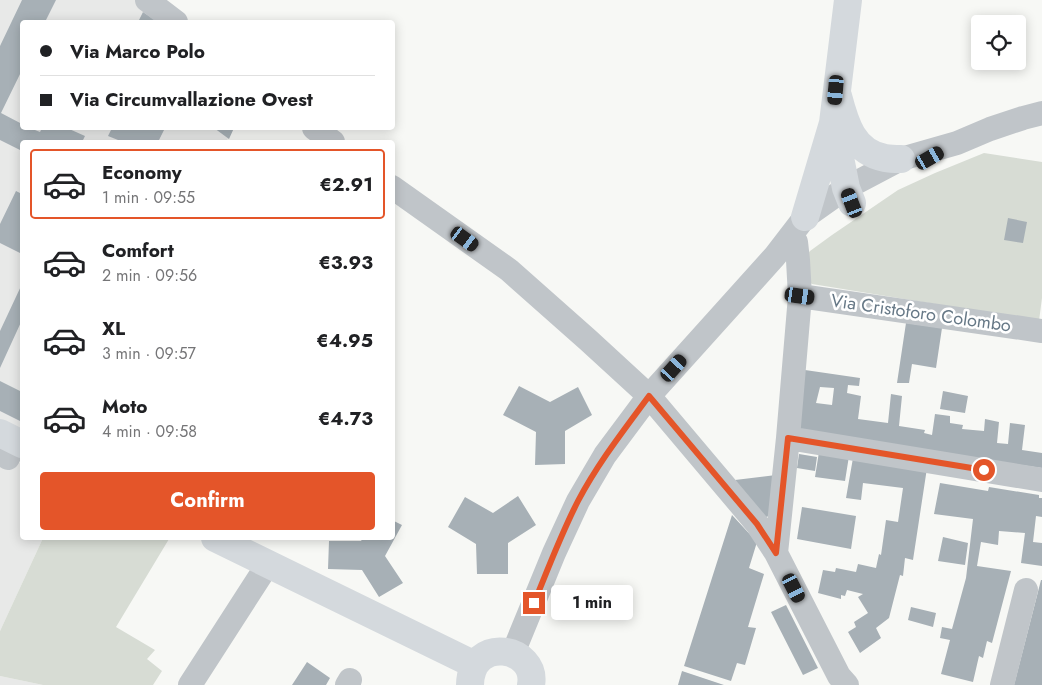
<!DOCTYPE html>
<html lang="en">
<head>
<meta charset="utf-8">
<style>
  body { margin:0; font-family:Jost,sans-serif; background:#f6f6f6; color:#202124; height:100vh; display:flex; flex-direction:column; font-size:19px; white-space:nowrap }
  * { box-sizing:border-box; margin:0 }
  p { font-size:16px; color:#757577 }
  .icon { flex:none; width:28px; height:28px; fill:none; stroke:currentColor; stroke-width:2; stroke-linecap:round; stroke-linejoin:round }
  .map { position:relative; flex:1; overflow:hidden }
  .panel { position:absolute; left:20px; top:140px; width:375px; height:400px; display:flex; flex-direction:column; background:#fff; border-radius:5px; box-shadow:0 2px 12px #0003 }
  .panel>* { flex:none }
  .banner { position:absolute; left:20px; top:20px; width:375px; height:110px; border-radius:5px; box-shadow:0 2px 12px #0003; display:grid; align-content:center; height:110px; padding:0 20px; background:#fff }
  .buttons { position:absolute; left:971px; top:15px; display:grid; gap:10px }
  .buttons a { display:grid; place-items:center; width:55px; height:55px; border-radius:5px; background:#fff; box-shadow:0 2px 12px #0003; font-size:25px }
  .end { position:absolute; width:22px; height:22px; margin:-11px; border:6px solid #e45529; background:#fff; box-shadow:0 0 0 2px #fff }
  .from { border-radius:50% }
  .bubble { position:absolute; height:35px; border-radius:5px; background:#fff; box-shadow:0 2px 12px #0003; font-size:16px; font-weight:700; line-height:35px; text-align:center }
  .car { position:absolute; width:15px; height:30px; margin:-15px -8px; border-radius:6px; box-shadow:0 0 4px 1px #0007; background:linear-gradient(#222 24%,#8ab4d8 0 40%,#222 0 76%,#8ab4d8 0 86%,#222 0) }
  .banner b { display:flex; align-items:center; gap:18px; height:48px; font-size:19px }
  .banner b+b { border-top:1px solid #e0e0e0 }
  .banner i { width:12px; height:12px; background:#202124 }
  ul { padding:9px 0 0; list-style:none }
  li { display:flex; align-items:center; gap:15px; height:70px; margin:0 10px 8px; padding:0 10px; border:2px solid transparent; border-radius:5px }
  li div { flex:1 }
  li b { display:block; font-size:19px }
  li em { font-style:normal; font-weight:700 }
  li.active { border-color:#e45529 }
  li>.icon { width:45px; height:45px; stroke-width:1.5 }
  .action { display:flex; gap:10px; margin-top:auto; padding:10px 20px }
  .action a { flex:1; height:58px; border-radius:5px; background:#e45529; color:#fff; font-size:20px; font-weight:700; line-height:58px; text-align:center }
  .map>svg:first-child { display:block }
  .built { fill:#e8e9e8 }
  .green { fill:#d7dcd4 }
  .building { fill:#a7b0b6; fill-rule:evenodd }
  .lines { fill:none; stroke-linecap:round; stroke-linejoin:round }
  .minor { stroke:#c0c5c9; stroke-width:24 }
  .major { stroke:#d4d9dd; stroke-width:28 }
  .route { stroke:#e45529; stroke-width:6 }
  .labels { text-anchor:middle; stroke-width:5; stroke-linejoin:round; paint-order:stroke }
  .street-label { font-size:18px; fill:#667886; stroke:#fff }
</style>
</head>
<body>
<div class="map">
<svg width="1042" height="685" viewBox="0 0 1042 685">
  <rect width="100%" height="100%" fill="#f7f8f5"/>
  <path class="built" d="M0 0H161L190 22H22V128H233L226 142H22V439L0 428Z
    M0 453 22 464V538H43L0 631Z
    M0 676 43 685H0Z"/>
  <path class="green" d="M984 153 1042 162V298L1039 321 812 284 809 281 805 258 810 251 832 235 898 190 935 173Z
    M43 538H167L169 539 116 627 155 650 147 659 162 671 153 685H43L0 676V631Z"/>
  <path class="building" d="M22 0H56L45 22H22V70L1 113 22 124V128H30L40 132 42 128H67L85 136 82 142H22V151L0 140V46Z
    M143 12 158 22H138Z
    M112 128H165L158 142H123L108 136Z
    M214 128H234L229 139Z
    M16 191 22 194V254L0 243V224Z
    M1008 218 1027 222 1023 243 1004 240Z
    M22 284V320L0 368V331Z
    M906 323 942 328 936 368 912 364 909 383H897Z
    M805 370 860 378 859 386 848 385 847 393 861 396 858 419 888 423 891 394 902 396 899 426 925 430 924 433 932 435 935 414 950 416V423L963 425 962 429 984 431 985 419 999 422 997 443 1008 444 1010 423 1025 425 1022 450 1042 453V468L795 432ZM820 387 834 388 832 405 816 403Z
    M0 381 22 392V422L0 411Z
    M519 386 550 402 578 387 592 415 565 431V464L535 465 536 432 503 415Z
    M943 391 968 396 965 413 940 409Z
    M819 452 849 456 845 481 815 477Z
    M799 454 817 457 815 471 797 468Z
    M853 458 927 468 913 560 905 558 903 576 900 575 889 618 876 628 881 638 860 653 848 632 856 627 854 622 868 613 858 597 863 594 847 590 845 596 841 595V599L818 593 823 570 835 572 836 568 856 572 858 564 876 568 879 554 881 555 886 520 898 522 903 488 863 483 861 500 846 498Z
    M776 475 772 515 763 518 735 480Z
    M940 483 988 491 989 487 1039 495V498H1042V517L1036 516 1033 542 1042 543V566L1021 563 1025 533 999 531 998 545 981 542 977 566 1011 571 992 643 987 641 983 658 979 656 973 682 941 674 950 640 940 638 942 627 952 629 966 578 973 519 934 514Z
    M518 496 536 525 508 543V574H477L476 544 448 527 465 497 493 513Z
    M802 507 856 516 851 549 797 539Z
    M732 515 757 542 749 568 764 574 748 627 756 628 745 665 737 663 731 681 684 666Z
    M392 520 402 525 385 556 403 583 379 597 362 570 328 569 329 541H361L363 538H392Z
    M943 537 968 543 965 565 938 561Z
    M1041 580H1042V685H1014Z
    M786 605 818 668 803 675 771 612Z
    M911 607 936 613 933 627 908 620Z
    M307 662 330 678 326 685H292Z
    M682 671 724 685H678Z"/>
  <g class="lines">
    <path class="minor" d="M147 0 176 22
      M314 128 333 142
      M392 187 509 270 588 340 649 396 757 524 776 553 839 676 847 685
      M800 296 1042 331
      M788 438 1042 480
      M8 458 17 441
      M776 553 788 438 800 296 798 260 796 242
      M513 653 554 553 578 501 605 455 649 396 775 256 805 217 846 188 901 159 957 143 990 129 1023 118 1042 113
      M190 685 268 564
      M347 685 350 680
      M1002 685 1026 590"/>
    <path class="major" d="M838 96C845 123 853 152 885 158 890 159 895 159 901 159
      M834 127 846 188 852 203
      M805 217 833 123 848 0
      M0 433 22 444
      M215 538 475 665
      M470 685C471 634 538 647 531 685"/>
  </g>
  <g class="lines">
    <path class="route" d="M534 603C548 569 561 534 578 501 598 463 624 430 649 396L757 524 776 553 788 438 984 470"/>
  </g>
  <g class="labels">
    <g class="street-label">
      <text transform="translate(921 313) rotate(8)" y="6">Via Cristoforo Colombo</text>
    </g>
  </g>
</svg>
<div class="buttons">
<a><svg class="icon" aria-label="locate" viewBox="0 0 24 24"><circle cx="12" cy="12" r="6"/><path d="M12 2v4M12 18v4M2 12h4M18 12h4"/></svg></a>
</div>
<i class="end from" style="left:984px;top:470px"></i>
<i class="end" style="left:534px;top:603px"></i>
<div class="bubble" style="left:551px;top:585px;width:82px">1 min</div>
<i class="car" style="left:836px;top:90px;rotate:185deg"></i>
<i class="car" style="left:930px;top:158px;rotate:60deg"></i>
<i class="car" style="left:852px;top:203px;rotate:339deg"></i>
<i class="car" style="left:465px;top:239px;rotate:126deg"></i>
<i class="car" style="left:800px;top:296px;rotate:98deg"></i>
<i class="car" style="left:674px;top:368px;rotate:42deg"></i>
<i class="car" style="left:794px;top:588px;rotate:153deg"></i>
<div class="banner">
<b><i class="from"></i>Via Marco Polo</b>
<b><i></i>Via Circumvallazione Ovest</b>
</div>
<section class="panel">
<ul>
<li class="active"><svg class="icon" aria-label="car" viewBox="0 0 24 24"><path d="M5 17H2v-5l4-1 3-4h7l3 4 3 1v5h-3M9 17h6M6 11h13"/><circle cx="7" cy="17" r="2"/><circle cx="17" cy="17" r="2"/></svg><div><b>Economy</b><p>1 min · 09:55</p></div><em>€2.91</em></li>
<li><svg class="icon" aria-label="car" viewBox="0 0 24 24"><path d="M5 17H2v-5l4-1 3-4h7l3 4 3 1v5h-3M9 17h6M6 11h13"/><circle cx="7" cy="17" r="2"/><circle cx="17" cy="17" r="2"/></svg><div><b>Comfort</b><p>2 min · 09:56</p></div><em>€3.93</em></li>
<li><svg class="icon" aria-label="car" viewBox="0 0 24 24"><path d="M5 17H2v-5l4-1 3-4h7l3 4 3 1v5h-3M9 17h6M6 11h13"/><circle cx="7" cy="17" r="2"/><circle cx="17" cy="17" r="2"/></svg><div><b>XL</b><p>3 min · 09:57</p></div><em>€4.95</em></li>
<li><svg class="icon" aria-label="car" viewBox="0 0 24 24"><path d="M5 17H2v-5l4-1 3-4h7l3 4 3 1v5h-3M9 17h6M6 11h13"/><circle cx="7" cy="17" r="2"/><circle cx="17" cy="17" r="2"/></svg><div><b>Moto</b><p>4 min · 09:58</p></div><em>€4.73</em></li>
</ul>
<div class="action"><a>Confirm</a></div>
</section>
</div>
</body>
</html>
